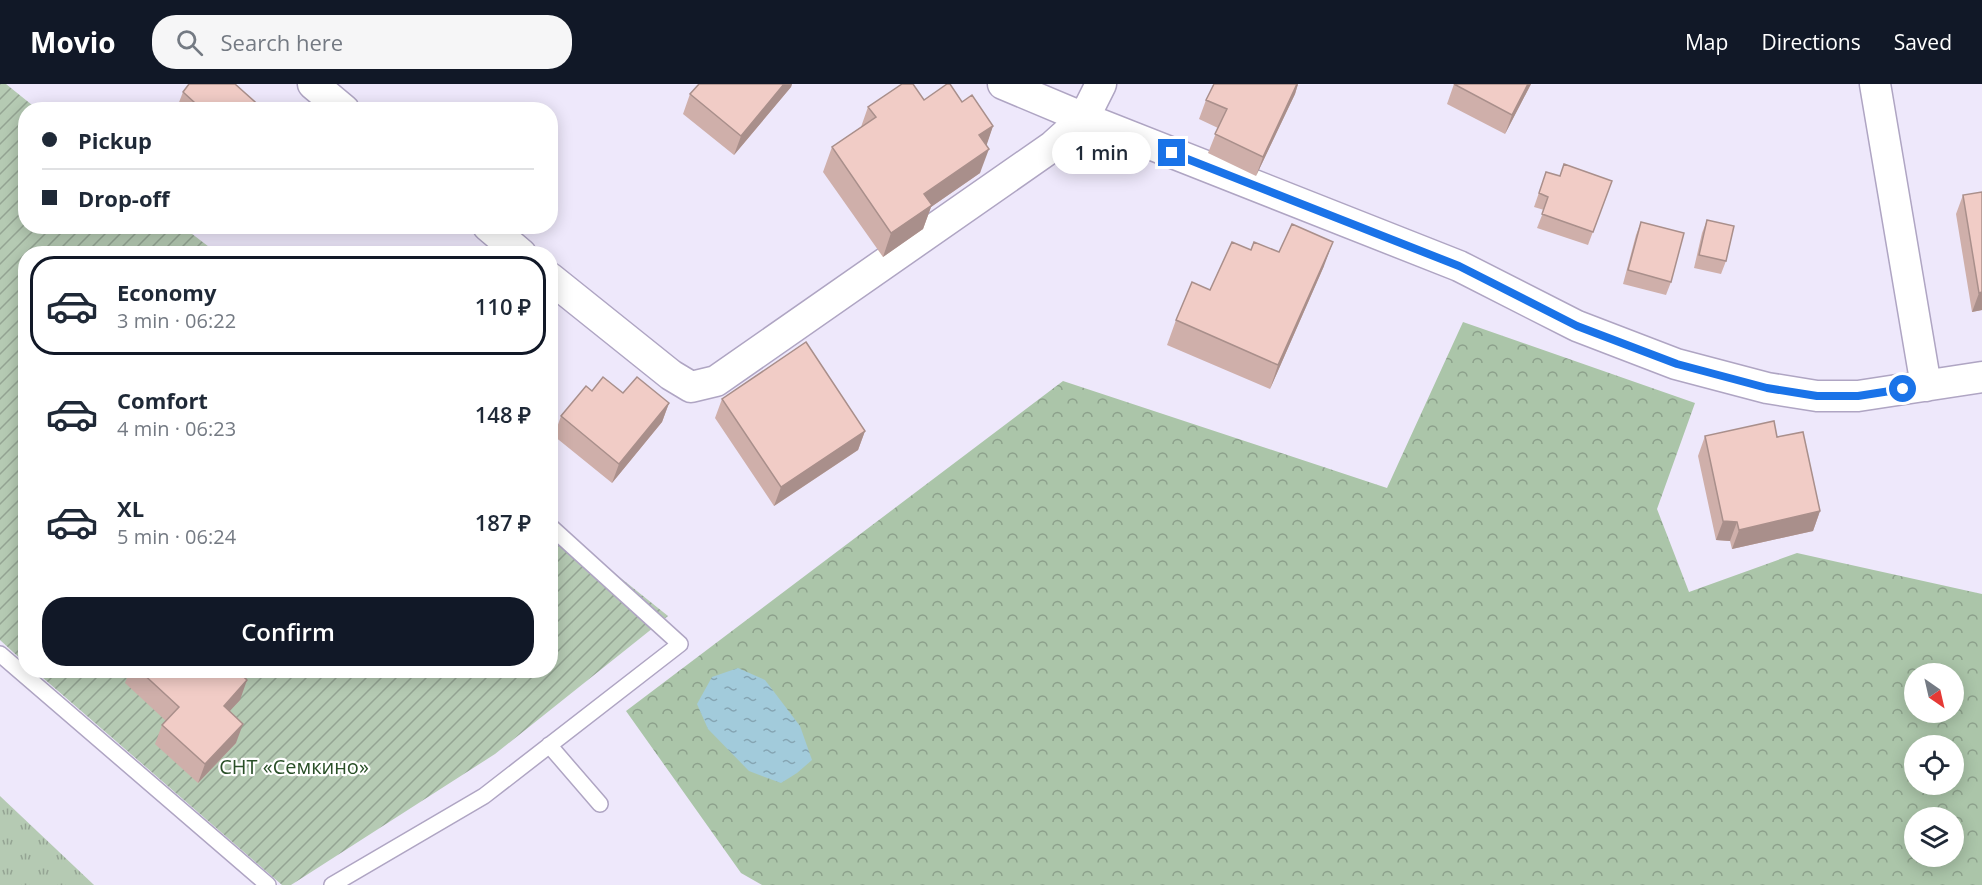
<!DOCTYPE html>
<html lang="en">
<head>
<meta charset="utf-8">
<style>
  body { margin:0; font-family:"Open Sans",sans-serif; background:#f6f6f7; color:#1f2937; height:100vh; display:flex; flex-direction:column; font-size:22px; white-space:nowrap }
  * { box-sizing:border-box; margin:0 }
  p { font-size:20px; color:#747a83 }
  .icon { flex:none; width:33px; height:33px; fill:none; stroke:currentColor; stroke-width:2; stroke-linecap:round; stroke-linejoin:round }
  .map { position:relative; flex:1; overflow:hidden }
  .details { position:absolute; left:18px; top:162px; width:540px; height:432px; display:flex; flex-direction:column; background:#fff; border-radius:24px; box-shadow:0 3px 15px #0003 }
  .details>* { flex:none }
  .guide { position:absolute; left:18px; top:18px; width:540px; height:132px; border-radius:24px; box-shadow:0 3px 15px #0003; display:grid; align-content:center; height:132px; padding:0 24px; background:#fff }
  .needle { width:39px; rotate:146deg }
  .controls { position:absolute; left:1904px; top:579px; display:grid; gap:12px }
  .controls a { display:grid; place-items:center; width:60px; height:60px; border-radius:50%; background:#fff; box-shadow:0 3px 15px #0003; font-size:30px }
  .end { position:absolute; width:27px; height:27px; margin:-14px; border:8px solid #1a73e8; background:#fff; box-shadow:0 0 0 3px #fff }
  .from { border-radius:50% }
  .bubble { position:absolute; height:42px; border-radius:21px; background:#fff; box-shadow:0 3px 15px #0003; font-size:20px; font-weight:600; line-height:42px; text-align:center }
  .guide b { display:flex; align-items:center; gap:21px; height:57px; font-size:22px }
  .guide b+b { border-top:2px solid #e0e1e3 }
  .guide i { width:15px; height:15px; background:#1f2937 }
  ul { padding:10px 0 0; list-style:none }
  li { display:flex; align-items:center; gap:18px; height:99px; margin:0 12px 9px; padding:0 12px; border:3px solid transparent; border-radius:24px }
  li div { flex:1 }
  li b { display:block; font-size:22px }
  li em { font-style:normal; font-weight:600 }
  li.on { border-color:#111827 }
  li>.icon { width:54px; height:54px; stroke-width:1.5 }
  .primary-button { display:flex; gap:12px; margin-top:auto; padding:12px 24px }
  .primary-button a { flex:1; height:69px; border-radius:24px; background:#111827; color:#fff; font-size:24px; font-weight:600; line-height:69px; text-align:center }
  header { display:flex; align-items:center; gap:36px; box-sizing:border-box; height:84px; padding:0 30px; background:#111827; color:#fff }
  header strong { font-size:28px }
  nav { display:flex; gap:33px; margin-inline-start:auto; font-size:21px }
  .search { width:420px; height:54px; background:#f6f6f7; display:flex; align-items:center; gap:15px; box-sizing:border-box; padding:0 21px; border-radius:24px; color:#747a83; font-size:22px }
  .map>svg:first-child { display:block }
  .grass { fill:url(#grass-tufts) }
  .forest { fill:url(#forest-crowns); fill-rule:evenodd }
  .garden { fill:url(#garden-furrows) }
  .water { fill:url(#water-ripples) }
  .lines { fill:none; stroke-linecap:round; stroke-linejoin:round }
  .service-casing { stroke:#afa5c3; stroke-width:18 }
  .minor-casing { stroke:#afa5c3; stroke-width:33 }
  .service { stroke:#fff; stroke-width:15 }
  .minor { stroke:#fff; stroke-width:30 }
  .wall { fill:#cfafaa }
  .shaded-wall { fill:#a98f8b }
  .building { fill:#f1ccc6; stroke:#a98f8b; stroke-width:1.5 }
  .route { stroke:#1a73e8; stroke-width:8 }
  .labels { text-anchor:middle; stroke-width:4.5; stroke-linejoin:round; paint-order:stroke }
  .park-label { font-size:20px; fill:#294f27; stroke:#fff }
</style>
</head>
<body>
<header>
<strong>Movio</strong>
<div class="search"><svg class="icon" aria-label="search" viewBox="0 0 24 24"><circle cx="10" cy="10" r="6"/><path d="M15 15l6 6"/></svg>Search here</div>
<nav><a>Map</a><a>Directions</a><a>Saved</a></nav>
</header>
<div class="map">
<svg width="1982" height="801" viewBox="0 0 1982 801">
  <defs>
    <pattern id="grass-tufts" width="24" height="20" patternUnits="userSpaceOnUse" patternTransform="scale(1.5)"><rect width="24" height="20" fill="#b5cab3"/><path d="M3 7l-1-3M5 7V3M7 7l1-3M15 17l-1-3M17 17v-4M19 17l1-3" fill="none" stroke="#94a493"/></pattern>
    <pattern id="forest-crowns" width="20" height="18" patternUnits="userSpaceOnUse" patternTransform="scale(1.5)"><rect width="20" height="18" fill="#abc5a9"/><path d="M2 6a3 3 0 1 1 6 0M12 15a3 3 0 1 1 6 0" fill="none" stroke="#8ca08b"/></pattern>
    <pattern id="garden-furrows" width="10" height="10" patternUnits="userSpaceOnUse" patternTransform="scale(1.5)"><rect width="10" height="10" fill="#b5cab3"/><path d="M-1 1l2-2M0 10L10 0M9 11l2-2" fill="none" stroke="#94a493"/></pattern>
    <pattern id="water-ripples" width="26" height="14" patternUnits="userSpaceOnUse" patternTransform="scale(1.5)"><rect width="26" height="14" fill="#a2cbdb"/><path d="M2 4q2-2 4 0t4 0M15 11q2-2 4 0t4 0" fill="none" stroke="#85a5b3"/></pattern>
  </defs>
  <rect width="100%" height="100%" fill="#eee8fb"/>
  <path class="grass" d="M0 712 94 801H0Z"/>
  <path class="forest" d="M1463 238 1695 319 1657 425 1689 508 1797 469 1982 510V801H762L741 789 626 627 1063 297 1387 404ZM1914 590H1953V628H1914ZM1914 662H1953V700H1914ZM1914 734H1953V772H1914Z"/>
  <path class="garden" d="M0 0H6L37 25 26 26V142L183 143 217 169 26 170 25 579 0 556Z
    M551 438 668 532 495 670 291 801H282L35 587 550 586Z"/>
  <path class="water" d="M738 584 765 596 800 642 812 676 797 689 781 699 749 687 708 645 697 620 712 593Z"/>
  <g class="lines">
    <defs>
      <path id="service" d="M0 570 268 801
        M549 661 600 720
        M332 801 484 712 680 560 550 442"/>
      <path id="minor" d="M313 0 344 26
        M1003 0 1084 34 1459 182 1577 242 1676 280 1767 304 1817 312H1858L1982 293
        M1875 0 1926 302
        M488 142 521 170
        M550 194 671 291 691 303 716 297 1053 62 1084 34 1101 0"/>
    </defs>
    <use href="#service" class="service-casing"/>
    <use href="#minor" class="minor-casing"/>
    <use href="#service" class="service"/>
    <use href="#minor" class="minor"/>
  </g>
  <path class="wall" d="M699 0H792L791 3 734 71 683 30 690 10Z
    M1214 0H1298L1295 10 1256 92 1208 69 1218 44 1199 35 1206 16Z
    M1454 0H1531L1505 50 1447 20Z
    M183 8 264 26H176Z
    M924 16 962 18 993 42 986 61 980 89 931 123 923 145 883 173 823 88 832 63 861 43 868 23Z
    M1546 88 1560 92 1612 97 1588 161 1537 144 1544 126 1534 123Z
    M1963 111 1982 226 1972 228 1956 130Z
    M1707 136 1726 177 1721 190 1694 184 1702 149Z
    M1641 138 1671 198 1666 211 1623 200 1636 151Z
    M1251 166 1279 168 1324 182 1270 305 1167 261 1176 236 1210 206Z
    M592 307 623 309 669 319 662 338 612 399 554 352 561 332Z
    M722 315 865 347 858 366 774 422 715 334Z
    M1705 352 1777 353 1820 427 1813 447 1732 465 1730 457 1716 456 1698 372Z
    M130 586H236L240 616 229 627 236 659 198 699 155 660 162 641 166 637 125 599Z"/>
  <path class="shaded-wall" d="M784 0H792L791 3 734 71 741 52Z
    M1297 0H1298L1295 10 1256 92 1263 73Z
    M1528 0H1531L1505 50 1512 31Z
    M993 42 985 66 979 51Z
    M989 65 980 89 931 123 923 145 883 173 891 149 924 110Z
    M1333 158 1324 182 1270 305 1278 281Z
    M1982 208V226L1972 228 1979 209Z
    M669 319 662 338 612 399 619 380Z
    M865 347 858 366 774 422 781 403Z
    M1820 427 1813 447 1732 465 1739 446Z
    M1723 437 1737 438 1730 457 1716 456Z
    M247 596 240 616 217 641 224 622Z
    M243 640 236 659 198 699 205 680Z"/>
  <path class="building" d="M189 0H235L264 26H187L194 18 183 8Z
    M699 0H784L741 52 690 10Z
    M902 0H913L924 16 947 0H950L962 18 972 11 993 42 979 51 989 65 924 110 932 121 891 149 832 63 876 33 868 23Z
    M1214 0H1297L1263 73 1215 50 1227 25 1206 16Z
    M1454 0H1528L1512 31Z
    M1564 80 1612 97 1593 148 1542 130 1548 113 1539 109 1546 88 1560 92Z
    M1982 108V208L1979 209 1963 111Z
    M1707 136 1734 142 1726 177 1699 171Z
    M1641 138 1684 149 1671 198 1628 186Z
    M1292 140 1333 158 1278 281 1176 236 1192 198 1210 206 1232 158 1251 166 1254 158 1279 168Z
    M806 258 865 347 781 403 722 315Z
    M603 293 623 309 637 293 669 319 619 380 561 332 586 302 592 307Z
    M1774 337 1777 353 1803 348 1820 427 1739 446 1737 438 1723 437 1705 352Z
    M139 586H236L247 596 224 622 243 640 205 680 162 641 179 623Z"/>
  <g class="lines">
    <path class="route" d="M1172 69 1459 182 1577 242 1677 280 1767 304 1817 312H1858L1903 305"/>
  </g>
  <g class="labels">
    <g class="park-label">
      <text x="294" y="690">СНТ «Семкино»</text>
    </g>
  </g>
</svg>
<div class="controls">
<a><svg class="needle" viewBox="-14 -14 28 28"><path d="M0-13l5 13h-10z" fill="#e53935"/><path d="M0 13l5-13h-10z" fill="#747a83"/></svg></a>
<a><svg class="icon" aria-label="locate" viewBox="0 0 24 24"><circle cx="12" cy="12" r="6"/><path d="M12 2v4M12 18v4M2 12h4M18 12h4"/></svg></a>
<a><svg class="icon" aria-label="layers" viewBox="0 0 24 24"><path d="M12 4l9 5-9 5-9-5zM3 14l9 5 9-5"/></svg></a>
</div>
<i class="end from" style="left:1903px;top:305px"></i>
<i class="end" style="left:1172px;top:69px"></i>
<div class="bubble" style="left:1052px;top:48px;width:99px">1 min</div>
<div class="guide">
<b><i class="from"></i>Pickup</b>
<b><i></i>Drop-off</b>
</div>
<section class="details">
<ul>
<li class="on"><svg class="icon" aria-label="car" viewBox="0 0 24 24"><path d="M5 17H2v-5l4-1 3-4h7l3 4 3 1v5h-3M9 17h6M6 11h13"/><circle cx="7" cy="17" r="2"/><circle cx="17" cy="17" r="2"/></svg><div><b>Economy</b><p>3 min · 06:22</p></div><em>110 ₽</em></li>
<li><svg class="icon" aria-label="car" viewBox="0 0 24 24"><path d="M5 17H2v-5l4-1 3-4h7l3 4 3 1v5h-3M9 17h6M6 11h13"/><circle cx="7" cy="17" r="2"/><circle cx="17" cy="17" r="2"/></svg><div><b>Comfort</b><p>4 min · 06:23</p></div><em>148 ₽</em></li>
<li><svg class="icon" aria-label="car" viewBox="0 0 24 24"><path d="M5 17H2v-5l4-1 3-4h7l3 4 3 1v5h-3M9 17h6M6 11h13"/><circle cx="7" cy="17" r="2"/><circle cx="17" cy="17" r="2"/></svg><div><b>XL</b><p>5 min · 06:24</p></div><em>187 ₽</em></li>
</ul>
<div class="primary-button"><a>Confirm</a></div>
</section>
</div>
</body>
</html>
